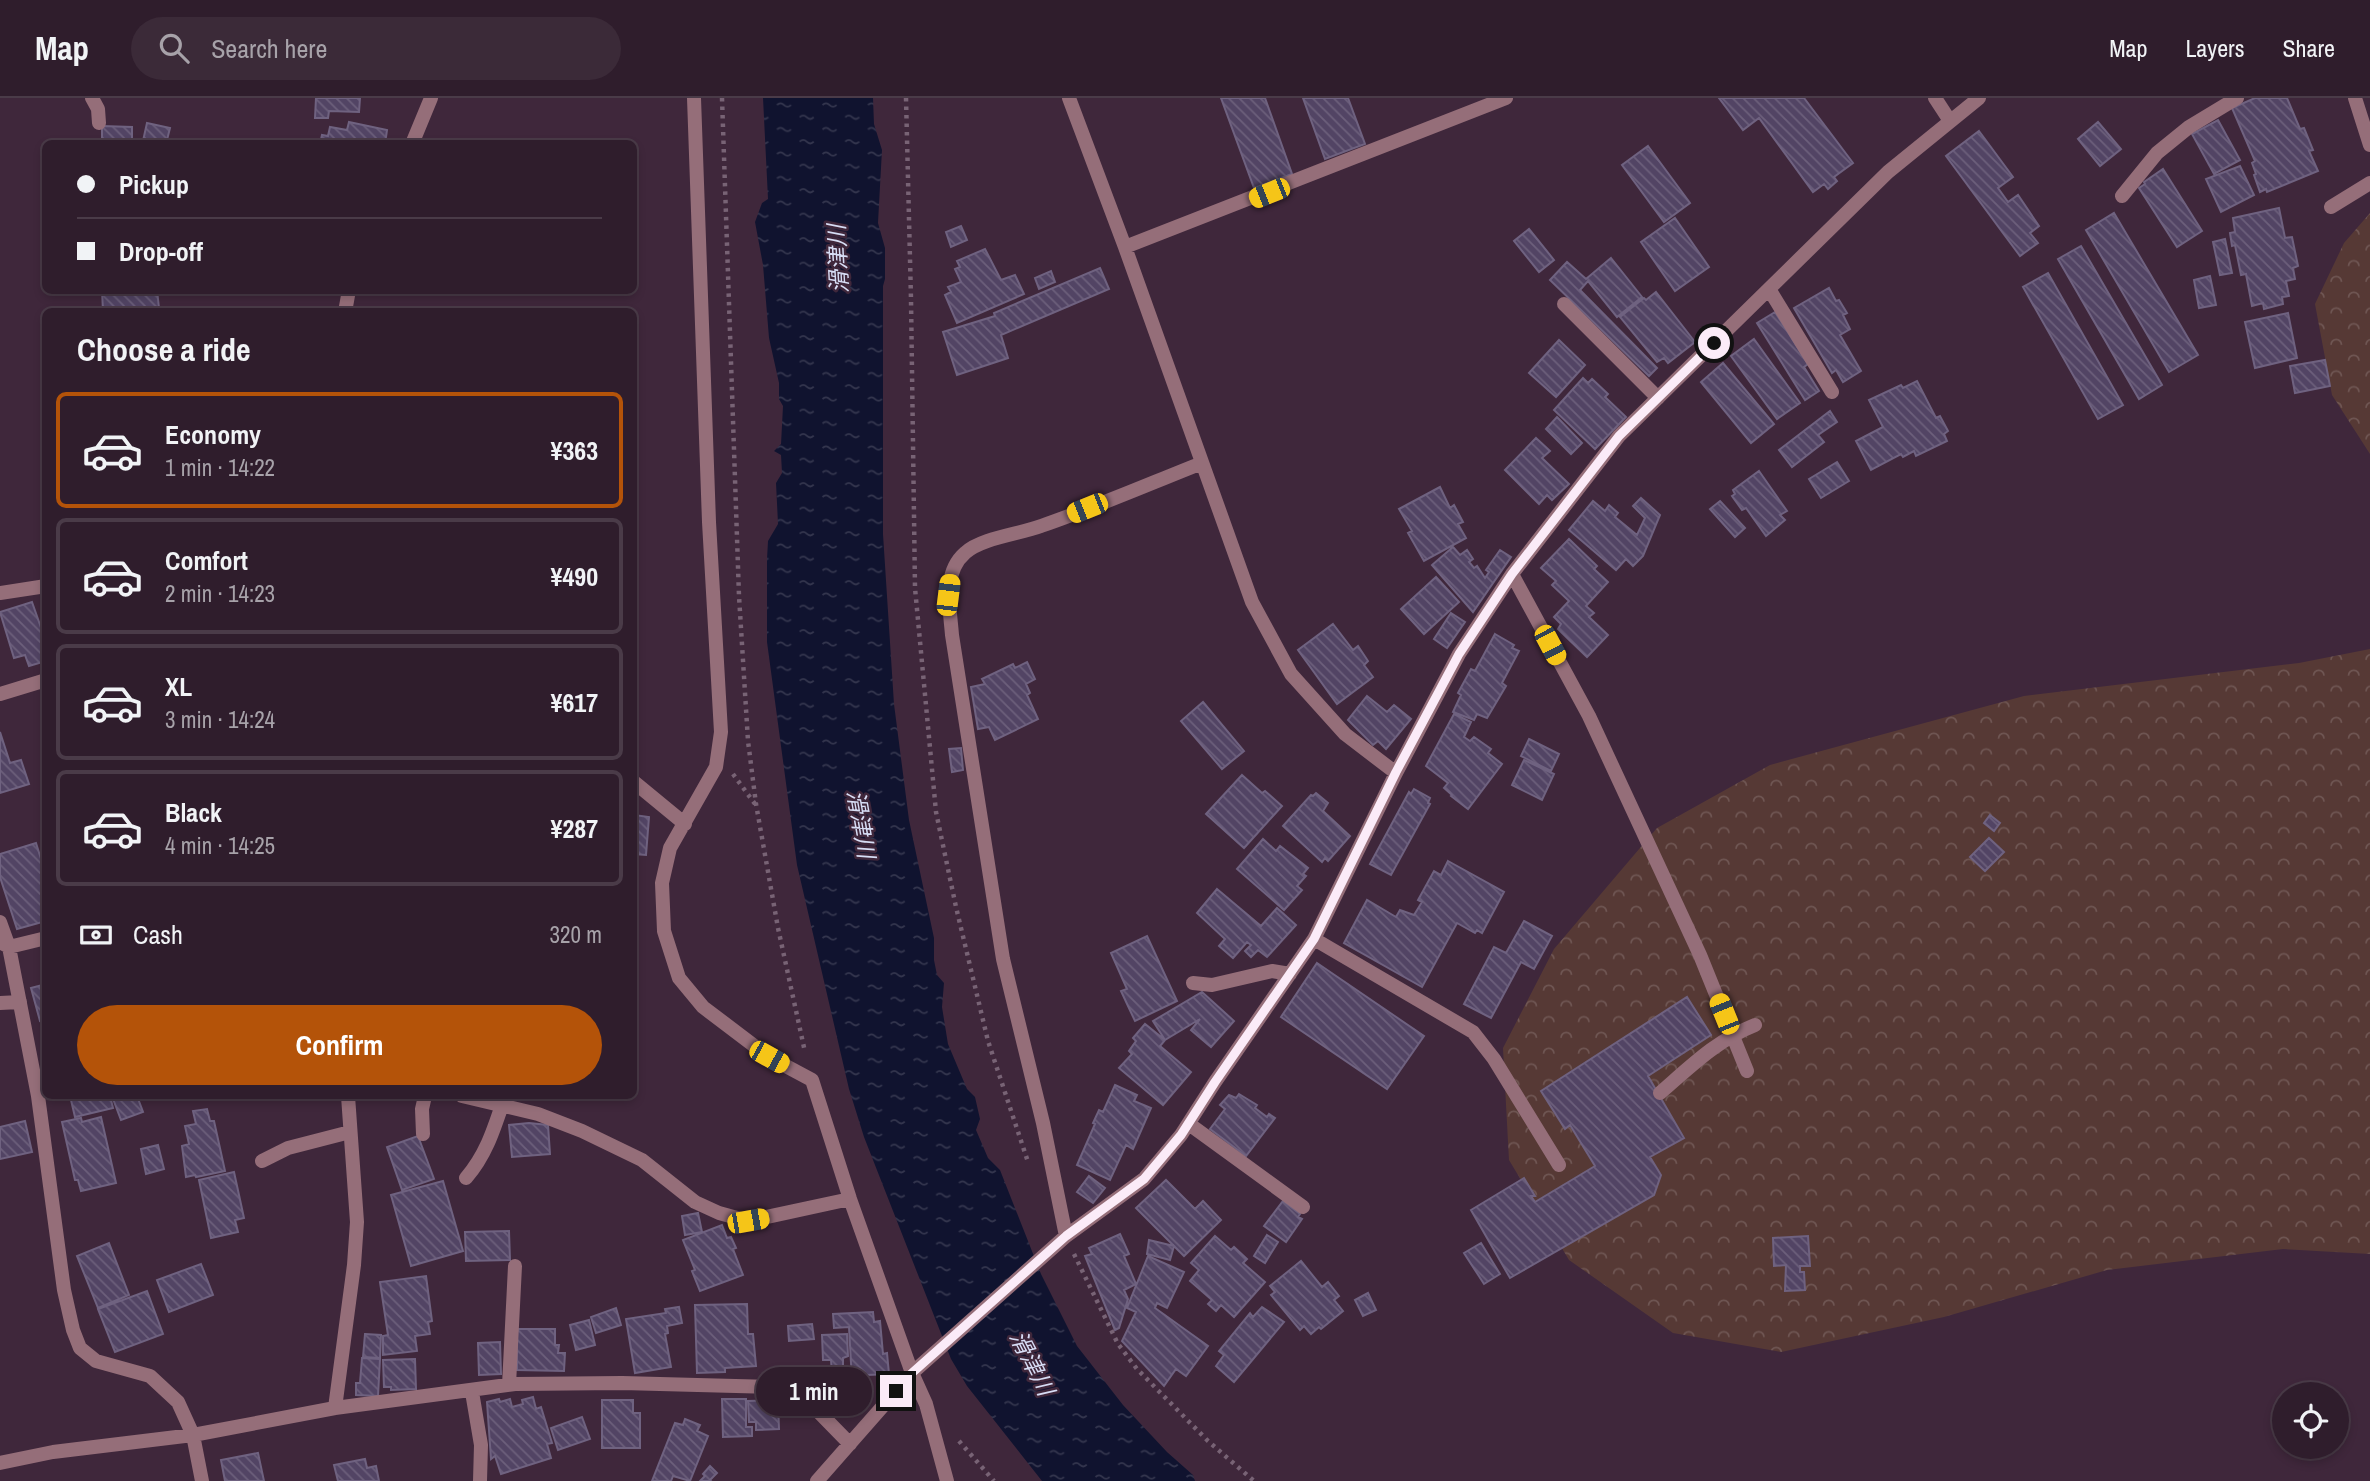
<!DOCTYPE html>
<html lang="en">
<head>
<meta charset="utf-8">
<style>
  body { margin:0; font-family:"Archivo Narrow","Noto Sans JP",sans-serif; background:#3b2a38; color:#f1f3f6; height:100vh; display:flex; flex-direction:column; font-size:26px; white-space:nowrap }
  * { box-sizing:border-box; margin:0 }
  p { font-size:23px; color:#a7a2a9 }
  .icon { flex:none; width:38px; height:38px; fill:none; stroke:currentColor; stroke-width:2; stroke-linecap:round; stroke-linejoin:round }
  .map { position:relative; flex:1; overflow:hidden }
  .panel { position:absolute; left:42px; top:210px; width:595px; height:791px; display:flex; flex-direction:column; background:#2f1d2c; border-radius:10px; box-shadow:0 4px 10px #0003,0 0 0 2px #4a3b48 }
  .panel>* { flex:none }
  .top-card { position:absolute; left:42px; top:42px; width:595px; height:154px; border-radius:10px; box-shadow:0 4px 10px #0003,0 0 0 2px #4a3b48; display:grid; align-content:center; height:154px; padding:0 35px; background:#2f1d2c }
  .tools { position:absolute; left:2272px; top:1284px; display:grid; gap:14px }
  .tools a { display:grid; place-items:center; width:77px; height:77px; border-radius:50%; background:#2f1d2c; box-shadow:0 4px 10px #0003,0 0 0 2px #4a3b48; font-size:35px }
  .end { position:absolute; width:32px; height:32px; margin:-16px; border:9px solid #fbebf8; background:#111; box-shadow:0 0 0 4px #111 }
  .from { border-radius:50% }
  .bubble { position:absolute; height:49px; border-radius:24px; background:#2f1d2c; box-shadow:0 4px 10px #0003,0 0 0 2px #4a3b48; font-size:23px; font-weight:700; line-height:49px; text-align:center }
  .car { position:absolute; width:21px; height:42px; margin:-21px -10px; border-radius:9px; box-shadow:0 0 5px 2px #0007; background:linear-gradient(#f5c518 24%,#345 0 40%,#f5c518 0 76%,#345 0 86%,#f5c518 0) }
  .top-card b { display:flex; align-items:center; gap:24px; height:66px; font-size:26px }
  .top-card b+b { border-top:2px solid #4a3b48 }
  .top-card i { width:18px; height:18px; background:#f1f3f6 }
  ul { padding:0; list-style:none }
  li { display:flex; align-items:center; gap:21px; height:116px; margin:0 14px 10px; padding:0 21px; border:4px solid #4a3b48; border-radius:10px }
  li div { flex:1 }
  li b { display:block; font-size:26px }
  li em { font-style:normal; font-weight:700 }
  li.on { border-color:#b45309 }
  li>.icon { width:63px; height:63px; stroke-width:1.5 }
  h2 { padding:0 35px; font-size:32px; line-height:84px }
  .pay { display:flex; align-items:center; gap:18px; height:77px; padding:0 35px; font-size:26px }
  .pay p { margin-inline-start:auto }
  .action { display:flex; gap:14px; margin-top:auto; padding:14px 35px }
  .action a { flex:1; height:80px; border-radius:42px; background:#b45309; color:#fff; font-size:28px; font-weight:700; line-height:80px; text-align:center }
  header { display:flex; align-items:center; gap:42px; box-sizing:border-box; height:98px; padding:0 35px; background:#2f1d2c; border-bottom:2px solid #4a3b48 }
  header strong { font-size:33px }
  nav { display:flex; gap:38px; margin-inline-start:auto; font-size:24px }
  .search { width:490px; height:63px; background:#3b2a38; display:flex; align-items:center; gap:18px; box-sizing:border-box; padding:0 24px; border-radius:38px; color:#a7a2a9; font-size:26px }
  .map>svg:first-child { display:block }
  .forest { fill:url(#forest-crowns) }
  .water { fill:url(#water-ripples) }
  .building { fill:url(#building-back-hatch); stroke:#6f6280; stroke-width:2 }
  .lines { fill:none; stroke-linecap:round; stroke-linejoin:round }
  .path { stroke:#786375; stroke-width:4.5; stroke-dasharray:3.5 5; stroke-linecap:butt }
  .minor { stroke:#956e79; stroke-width:14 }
  .route { stroke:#fbebf8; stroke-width:9 }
  .labels { text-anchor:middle; stroke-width:5; stroke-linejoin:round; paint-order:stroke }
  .water-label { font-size:23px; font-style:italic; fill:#d7ddf5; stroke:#3f273b }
</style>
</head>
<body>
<header>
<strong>Map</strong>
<div class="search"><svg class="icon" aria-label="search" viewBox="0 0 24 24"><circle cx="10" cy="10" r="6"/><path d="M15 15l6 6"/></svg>Search here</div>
<nav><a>Map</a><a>Layers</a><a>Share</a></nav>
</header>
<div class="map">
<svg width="2370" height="1383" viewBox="0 0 2370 1383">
  <defs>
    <pattern id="forest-crowns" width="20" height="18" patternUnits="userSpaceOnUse" patternTransform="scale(1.75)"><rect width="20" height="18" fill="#563935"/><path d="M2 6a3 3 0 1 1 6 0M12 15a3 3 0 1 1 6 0" fill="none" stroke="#6f5653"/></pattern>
    <pattern id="water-ripples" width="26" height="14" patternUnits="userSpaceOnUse" patternTransform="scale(1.75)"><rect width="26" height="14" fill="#10132f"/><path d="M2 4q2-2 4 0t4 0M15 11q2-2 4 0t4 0" fill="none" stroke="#34364e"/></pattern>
    <pattern id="building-back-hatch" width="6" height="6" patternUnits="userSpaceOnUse" patternTransform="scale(1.75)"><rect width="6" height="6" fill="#524464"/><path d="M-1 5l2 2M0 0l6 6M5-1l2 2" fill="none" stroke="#6c5f7b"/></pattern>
  </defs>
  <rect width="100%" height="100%" fill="#3f273b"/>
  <path class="forest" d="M2370 115V356L2332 297 2315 206 2344 145Z
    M2370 551V1156L2283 1151 2107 1172 1944 1219 1781 1254 1673 1235 1569 1162 1509 1062 1503 950 1554 851 1657 730 1770 667 2024 598 2299 565Z"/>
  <path class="water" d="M763 0H873L874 26 882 52 878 125 885 150V181L883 188V436L894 606 909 722 934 840V862L937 877 944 885 942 909 948 946 967 991 975 999 980 1021 976 1032 988 1060 1000 1072 1041 1176 1077 1248 1123 1307 1167 1354 1193 1377 1195 1383H1042L967 1288 951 1261 864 1039 849 991 797 767 767 544V461L768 443 778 426 776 385 782 375 781 357 774 353 781 346 783 308 779 301V285L769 240 763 167 755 124 762 105 768 101Z"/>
  <path class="building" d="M316 0H360L359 14 329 13 328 20H315Z
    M1221 0H1265L1292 76 1254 90Z
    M1303 0H1348L1365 46 1325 61Z
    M1719 0H1804L1853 65 1834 79 1837 83 1828 91 1824 86 1813 94 1759 20 1743 32Z
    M2255 0H2287L2300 31 2304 30 2313 52 2309 53 2318 73 2267 94 2266 91 2260 94 2254 77 2256 76 2252 65 2255 63 2232 10Z
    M2218 22 2240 62 2214 76 2192 36Z
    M349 24 387 32 385 46H320L322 37 328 38 330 29 347 32Z
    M2098 24 2121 51 2100 68 2078 41Z
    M147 25 170 30 166 46 143 43Z
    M102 28 132 29V46H102Z
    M1979 33 2013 79 1998 90 2008 104 2018 97 2039 128 2030 135 2038 145 2020 158 1946 58Z
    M1648 48 1690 105 1664 124 1622 67Z
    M2240 68 2254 97 2221 114 2206 81Z
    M2163 71 2202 133 2177 149 2139 90 2145 86 2144 84Z
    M2279 110 2285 140 2292 139 2298 168 2293 170 2295 181 2286 183 2289 198 2282 199 2283 206 2264 211 2263 205 2252 208 2246 176 2241 177 2235 147 2232 148 2230 135 2235 134 2233 120Z
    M2114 115 2198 257 2169 274 2086 132Z
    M1675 120 1709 169 1675 193 1641 144Z
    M961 128 967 142 951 149 946 134Z
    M1529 131 1554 162 1539 174 1514 143Z
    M2225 141 2232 175 2220 177 2213 144Z
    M2081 148 2162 287 2139 301 2058 161Z
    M985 151 1001 182 1015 177 1024 196 957 225 945 197 951 194 948 189 961 184 955 171 960 169 957 163Z
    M1611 160 1642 199 1617 219 1588 183 1580 192 1657 270 1649 278 1550 182 1567 164 1586 181Z
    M1100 170 1109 191 1001 237 1008 260 957 277 943 234 995 218 994 215Z
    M1051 173 1055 184 1039 191 1035 180Z
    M2048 175 2123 307 2098 321 2023 189Z
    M2210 178 2216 207 2199 210 2194 182Z
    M1829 190 1836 203 1839 202 1847 215 1843 217 1850 231 1840 237 1861 273 1843 284 1836 272 1832 275 1794 210Z
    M102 192H157L159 210 103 214Z
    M1656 194 1695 244 1668 265 1664 260 1657 264 1620 219 1644 200 1646 202Z
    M1775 214 1808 266 1804 269 1819 293 1805 302 1757 225Z
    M2288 215 2297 260 2255 270 2245 224Z
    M1754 241 1800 305 1777 321 1731 258Z
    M1559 242 1585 267 1556 299 1529 275Z
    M2325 262 2330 288 2295 295 2290 268Z
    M1723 265 1774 326 1751 345 1701 284Z
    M1583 280 1588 285 1592 281 1608 296 1605 299 1626 319 1595 351 1554 312Z
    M1917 283 1936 320 1940 318 1948 333 1944 336 1947 343 1916 358 1914 353 1903 359 1901 356 1871 372 1856 343 1883 329 1869 302 1901 287 1903 290Z
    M1830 313 1837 324 1818 337 1824 344 1792 369 1779 352Z
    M1557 319 1582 345 1571 356 1546 331Z
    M1536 340 1550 353 1542 360 1569 386 1552 402 1547 397 1539 406 1505 372Z
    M1837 364 1849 383 1821 400 1809 381Z
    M1759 373 1787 413 1780 417 1785 422 1766 438 1746 410 1742 412 1732 398 1735 396 1733 392Z
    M1440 389 1450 410 1454 407 1463 424 1458 426 1466 440 1424 463 1408 435 1412 433 1399 411Z
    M1641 400 1660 417 1643 458 1633 468 1626 461 1616 472 1569 432 1593 403 1605 413 1609 407 1618 415 1615 419 1637 437 1645 420 1633 408Z
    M1720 403 1745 430 1735 439 1710 411Z
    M1569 441 1597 468 1594 471 1608 484 1586 508 1594 515 1589 519 1608 537 1587 559 1558 531 1561 526 1554 519 1569 503 1552 487 1556 483 1541 470Z
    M1453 449 1460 457 1467 452 1473 461 1469 464 1474 470 1477 468 1485 480 1489 474 1486 472 1500 452 1511 459 1473 514 1432 467Z
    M1436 479 1459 504 1424 536 1401 511Z
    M32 504 46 544V563L29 568 25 557 14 560 0 514Z
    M1451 515 1465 524 1447 550 1434 541Z
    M1333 526 1353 552 1358 548 1368 563 1364 567 1373 579 1337 606 1298 552Z
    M1495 536 1514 547 1512 550 1519 553 1502 585 1506 588 1487 620 1477 616 1474 622 1453 614 1461 597 1458 595 1471 571 1475 573Z
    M1027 564 1035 581 1026 586 1030 595 1027 597 1038 621 995 642 989 629 978 631 971 589 985 586 982 581 1013 566 1015 570Z
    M1367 598 1387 614 1394 607 1411 621 1386 651 1378 643 1373 647 1348 622Z
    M1203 604 1244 653 1222 671 1181 623Z
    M1454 616 1471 624 1464 639 1470 643 1474 639 1491 651 1488 655 1502 666 1468 711 1451 698 1452 697 1444 690 1448 685 1426 668Z
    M0 634 10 665 21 662 29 686 0 695Z
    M1529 641 1559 656 1551 673 1521 658Z
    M961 650 963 672 952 674 949 651Z
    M1524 662 1554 676 1542 702 1512 687Z
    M1242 677 1262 695 1265 693 1282 708 1244 750 1206 716Z
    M1414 691 1430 700 1428 705 1430 706 1391 777 1370 766 1409 694 1411 696Z
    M1316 695 1328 705 1323 713 1350 738 1328 763 1325 760 1322 764 1283 728 1311 697 1313 698Z
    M634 717 649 719 646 757 634 756Z
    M1990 717 2000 725 1994 733 1984 725Z
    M1989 740 2004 754 1985 773 1970 759Z
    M1263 741 1276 753 1280 748 1308 770 1303 776 1306 778 1297 788 1302 792 1284 812 1237 771Z
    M36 745 46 777V823L17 831 0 779V756Z
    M1448 763 1504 794 1482 835 1477 832 1475 835 1457 825 1422 889 1344 845 1367 802 1396 819 1400 812 1414 817 1422 804 1418 802 1434 773 1441 777Z
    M1217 791 1261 828 1277 810 1296 827 1267 859 1258 852 1251 859 1245 853 1251 847 1247 844 1233 860 1219 848 1225 841 1197 815Z
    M1524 823 1552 838 1534 871 1521 864 1491 920 1464 906 1494 849 1506 855Z
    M1147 838 1177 903 1135 923 1121 893 1127 891 1111 855Z
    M1317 865 1424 938 1387 991 1281 919Z
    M46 886V921L40 923 31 890Z
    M1202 894 1234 923 1211 949 1191 932 1200 921 1165 942 1160 948 1191 974 1163 1007 1119 970 1132 956 1129 953 1136 943 1133 940 1145 926 1165 942 1153 923Z
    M1687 899 1711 937 1648 978 1684 1040 1650 1059 1661 1077 1654 1097 1510 1180 1471 1112 1524 1080 1535 1098H1531L1535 1104 1595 1068 1570 1027 1565 1031 1541 993Z
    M1115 987 1137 997 1134 1003 1151 1010 1133 1051 1126 1047 1110 1082 1077 1067 1095 1026 1093 1025 1099 1012 1103 1014Z
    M1239 996 1257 1007 1255 1010 1267 1019 1269 1016 1275 1020 1246 1058 1210 1031 1225 1011 1220 1007 1229 997 1236 1000Z
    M89 998H110L113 1010 75 1019 71 1002Z
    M112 998H137L143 1014 121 1022Z
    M207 1011 210 1023H214L225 1073 196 1079 195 1077 186 1079 182 1048 189 1046 185 1028 196 1026 193 1013Z
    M101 1019 116 1085 81 1093 78 1082H75L62 1024 81 1020 82 1024Z
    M25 1023 32 1054 0 1061V1029Z
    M529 1025 548 1027 550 1056 512 1059 509 1027Z
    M418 1038 434 1081 402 1092 387 1049Z
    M158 1047 164 1071 146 1076 141 1051Z
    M234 1074 244 1120 235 1122 238 1134 211 1140 199 1082Z
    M1089 1078 1105 1090 1093 1105 1077 1094Z
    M1166 1082 1195 1111 1203 1103 1221 1122 1184 1158 1136 1110Z
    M443 1083 463 1153 411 1168 391 1097Z
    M1283 1103 1300 1116 1298 1119 1302 1121 1286 1144 1264 1128Z
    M698 1115 702 1134 685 1137 682 1118Z
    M722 1127 727 1140 731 1139 736 1150 733 1151 743 1177 700 1193 692 1173 695 1172 683 1142Z
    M509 1133 510 1162 466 1163 465 1134Z
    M1120 1136 1129 1156 1124 1158 1136 1186 1124 1192 1128 1201 1119 1230 1115 1232 1085 1158 1092 1156 1089 1150Z
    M1267 1137 1278 1144 1265 1165 1254 1158Z
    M1215 1138 1231 1152 1234 1149 1247 1161 1243 1165 1265 1184 1234 1219 1221 1207 1216 1213 1208 1206 1212 1202 1190 1183 1199 1172 1191 1165Z
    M1808 1138 1810 1168H1800V1174H1804L1805 1192 1785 1193 1786 1167 1774 1168 1773 1140Z
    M1149 1142 1174 1148 1170 1162 1147 1156Z
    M109 1145 129 1197 98 1210 77 1158Z
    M1481 1145 1500 1176 1484 1186 1464 1155Z
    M1148 1158 1184 1174 1167 1210 1157 1205 1155 1210 1208 1248 1186 1278 1176 1271 1164 1288 1122 1243 1136 1214 1127 1210Z
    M1301 1163 1322 1189 1328 1184 1339 1198 1334 1202 1343 1213 1321 1231 1319 1229 1311 1236 1304 1228 1300 1232 1271 1197 1275 1194 1270 1188Z
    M201 1166 213 1197 169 1214 157 1182Z
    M426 1178 432 1223 428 1224 430 1236 415 1238 417 1253 383 1257V1238L388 1237 380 1184Z
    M147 1193 163 1236 115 1254 98 1211Z
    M1368 1195 1376 1212 1363 1218 1355 1202Z
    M747 1206 748 1236H753L756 1268 725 1270V1274L697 1275 695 1207Z
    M679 1209 682 1225 667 1228 668 1235 665 1236 671 1269 635 1275 626 1221 666 1215 665 1211Z
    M1262 1209 1284 1224 1234 1284 1216 1268 1224 1257 1219 1253 1250 1215 1253 1219Z
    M616 1210 621 1227 596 1235 591 1219Z
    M873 1214 874 1224 880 1223 883 1256 887 1255 889 1276 867 1277V1282L852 1283 849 1229 834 1230 833 1216Z
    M589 1222 595 1247 576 1252 570 1227Z
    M812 1226 814 1241 789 1243 788 1228Z
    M517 1231H555V1247H559L558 1255H565L564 1273 517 1272Z
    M365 1236 381 1237 380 1260 363 1259Z
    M847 1236 848 1258 843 1260V1276L832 1277 831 1262H823L822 1237Z
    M500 1244 501 1276 479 1277 478 1245Z
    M362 1260 380 1261 378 1298 356 1297V1285H360Z
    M415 1261 416 1291 391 1292V1289H384L383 1262Z
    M533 1299 536 1311 541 1309 552 1345 547 1346 551 1360 501 1376 495 1358 491 1361 487 1304 499 1301 500 1304 510 1301 512 1309 523 1306 522 1302Z
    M722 1301H746V1329H752V1338L723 1339Z
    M602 1302H633V1315H640V1350H602Z
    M778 1302 779 1331 756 1332V1324H749L748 1303Z
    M582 1319 590 1341 558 1352 551 1330Z
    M685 1321 700 1327 697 1333 708 1338 690 1383 673 1378 671 1383H652L675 1325 683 1327Z
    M258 1355 264 1383H225L221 1362Z
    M365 1361 367 1370 376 1368 379 1383H338L334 1367Z
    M710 1368 717 1375 710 1382 711 1383H700L705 1378 703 1376Z"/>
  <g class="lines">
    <path class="path" d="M722 0 739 498 748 643 756 706 778 830 805 954
      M906 0 911 201 915 490 936 714 956 809 988 943 1028 1064
      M733 676 755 706
      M1074 1156 1118 1246 1137 1271 1208 1343 1254 1383
      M959 1343 994 1383"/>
    <path class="minor" d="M92 0 98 11 99 25
      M694 0 709 424 721 634 716 669 670 750 662 785 664 833 679 880 703 909 769 959 812 982 850 1101 912 1275 926 1306 947 1383
      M1069 0 1125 149 1252 504 1291 576 1345 636 1396 675
      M1935 0 1950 23
      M2355 0 2370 47
      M412 46 431 0
      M2122 98 2157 55 2189 29 2237 0
      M2331 109 2370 85
      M1125 149 1506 0
      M1769 191 1832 294
      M1564 206 1658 300
      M345 214 349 192
      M1512 476 1589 618 1700 857 1747 973
      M0 495 46 488
      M0 596 46 582
      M634 684 685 726
      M0 824 9 849 38 998 64 1192 73 1232 80 1250 96 1263 150 1278 178 1304 193 1337 202 1383
      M1314 841 1473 934 1494 961 1559 1067
      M0 844 9 849 46 840
      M1193 885 1212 887 1272 873 1290 876
      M0 905 20 904
      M1660 995C1691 968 1717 942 1755 927
      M462 998 538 1016 582 1033 642 1062 695 1104 719 1115 748 1123 850 1101
      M1189 1026 1303 1109
      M423 1036 422 1011 425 998
      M262 1063 288 1050 350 1034
      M466 1080C485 1058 493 1034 502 1007
      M1066 1138 1043 1025 1003 861 952 537C950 510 942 475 965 455 981 440 1020 436 1041 428 1096 409 1149 386 1202 365
      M509 1287 515 1168
      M472 1294 481 1347 480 1383
      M335 1310 354 1167 357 1124 348 998
      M0 1365 53 1354 193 1337 335 1310 515 1286 622 1285 769 1289 810 1305 850 1346
      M817 1383 912 1275 1066 1138 1144 1081 1181 1037 1215 984 1314 841 1396 675 1459 556 1512 476 1619 338 1888 74 1979 0"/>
  </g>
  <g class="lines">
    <path class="route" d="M896 1293 912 1275 1066 1138 1144 1081 1181 1037 1215 984 1314 841 1396 674 1459 556 1512 476 1619 338 1714 245"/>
  </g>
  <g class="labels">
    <g class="water-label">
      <text transform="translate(838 161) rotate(-93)" y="8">滑津川</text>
      <text transform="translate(861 726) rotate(80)" y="8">滑津川</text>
      <text transform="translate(1032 1265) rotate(63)" y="8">滑津川</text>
    </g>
  </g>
</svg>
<div class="tools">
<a><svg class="icon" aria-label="locate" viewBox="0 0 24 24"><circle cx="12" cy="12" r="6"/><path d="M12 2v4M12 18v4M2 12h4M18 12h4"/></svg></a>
</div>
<i class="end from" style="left:1714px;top:245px"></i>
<i class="end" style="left:896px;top:1293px"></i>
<div class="bubble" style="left:756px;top:1269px;width:116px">1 min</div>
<i class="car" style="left:1269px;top:95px;rotate:248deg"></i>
<i class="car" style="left:1087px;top:410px;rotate:248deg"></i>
<i class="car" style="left:948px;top:497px;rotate:7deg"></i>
<i class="car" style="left:1550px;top:547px;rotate:152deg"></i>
<i class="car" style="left:1724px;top:916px;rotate:338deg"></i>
<i class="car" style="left:769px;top:959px;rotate:119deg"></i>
<i class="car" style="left:748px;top:1123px;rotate:80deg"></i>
<div class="top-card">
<b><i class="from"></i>Pickup</b>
<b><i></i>Drop-off</b>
</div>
<section class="panel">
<h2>Choose a ride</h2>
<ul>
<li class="on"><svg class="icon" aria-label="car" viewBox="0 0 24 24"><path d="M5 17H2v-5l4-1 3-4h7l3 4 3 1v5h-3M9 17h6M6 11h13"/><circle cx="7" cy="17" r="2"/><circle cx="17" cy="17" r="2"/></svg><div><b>Economy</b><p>1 min · 14:22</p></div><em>¥363</em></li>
<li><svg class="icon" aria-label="car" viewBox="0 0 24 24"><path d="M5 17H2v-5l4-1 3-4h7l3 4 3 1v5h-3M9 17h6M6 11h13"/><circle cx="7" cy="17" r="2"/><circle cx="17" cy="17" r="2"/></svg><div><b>Comfort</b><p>2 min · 14:23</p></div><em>¥490</em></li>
<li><svg class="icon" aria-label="car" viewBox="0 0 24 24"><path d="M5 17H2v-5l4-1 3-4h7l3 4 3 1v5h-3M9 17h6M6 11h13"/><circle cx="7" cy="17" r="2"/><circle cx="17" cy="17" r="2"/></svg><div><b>XL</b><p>3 min · 14:24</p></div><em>¥617</em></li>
<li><svg class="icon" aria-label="car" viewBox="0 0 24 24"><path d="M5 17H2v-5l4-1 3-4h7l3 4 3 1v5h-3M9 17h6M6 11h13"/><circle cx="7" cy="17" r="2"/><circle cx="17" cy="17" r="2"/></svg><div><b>Black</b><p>4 min · 14:25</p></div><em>¥287</em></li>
</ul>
<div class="pay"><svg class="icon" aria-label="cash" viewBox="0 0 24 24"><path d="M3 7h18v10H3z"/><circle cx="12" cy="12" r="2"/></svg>Cash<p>320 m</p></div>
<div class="action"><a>Confirm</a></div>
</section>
</div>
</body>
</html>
